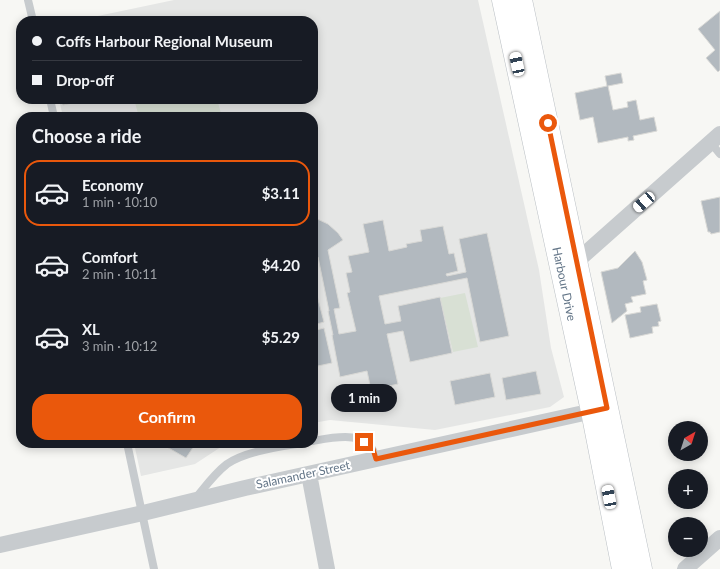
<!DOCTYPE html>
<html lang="en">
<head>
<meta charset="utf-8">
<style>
  body { margin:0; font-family:Lato,sans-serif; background:#20242c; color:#f1f3f6; height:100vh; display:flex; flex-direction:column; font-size:15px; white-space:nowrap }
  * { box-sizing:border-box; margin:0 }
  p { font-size:13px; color:#9ea1a6 }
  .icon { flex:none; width:22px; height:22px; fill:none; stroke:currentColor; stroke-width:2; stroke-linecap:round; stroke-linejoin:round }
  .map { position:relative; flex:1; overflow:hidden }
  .side { position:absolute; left:16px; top:112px; width:302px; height:336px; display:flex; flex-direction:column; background:#171b24; border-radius:16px; box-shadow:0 2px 10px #0003 }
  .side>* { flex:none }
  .banner { position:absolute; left:16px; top:16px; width:302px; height:88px; border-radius:16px; box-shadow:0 2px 10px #0003; display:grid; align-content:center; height:88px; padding:0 16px; background:#171b24 }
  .needle { width:26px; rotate:39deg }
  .fabs { position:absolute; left:668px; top:421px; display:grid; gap:8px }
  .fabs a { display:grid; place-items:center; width:40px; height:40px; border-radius:50%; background:#171b24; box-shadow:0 2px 10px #0003; font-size:20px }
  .end { position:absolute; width:18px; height:18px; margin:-9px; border:5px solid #ea580c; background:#fff; box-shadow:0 0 0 2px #fff }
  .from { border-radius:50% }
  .bubble { position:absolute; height:28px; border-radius:14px; background:#171b24; box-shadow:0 2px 10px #0003; font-size:13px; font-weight:700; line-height:28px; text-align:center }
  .car { position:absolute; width:12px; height:24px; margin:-12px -6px; border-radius:5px; box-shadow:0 0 3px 1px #0007; background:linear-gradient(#fff 24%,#345 0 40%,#fff 0 76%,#345 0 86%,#fff 0) }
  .banner b { display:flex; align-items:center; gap:14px; height:38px; font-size:15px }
  .banner b+b { border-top:1px solid #363941 }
  .banner i { width:10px; height:10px; background:#f1f3f6 }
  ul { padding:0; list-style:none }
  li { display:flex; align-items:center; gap:12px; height:66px; margin:0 8px 6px; padding:0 8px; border:2px solid transparent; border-radius:16px }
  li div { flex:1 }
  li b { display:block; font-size:15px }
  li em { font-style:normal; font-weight:700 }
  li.current { border-color:#ea580c }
  li>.icon { width:36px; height:36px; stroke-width:1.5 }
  h2 { padding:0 16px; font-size:18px; line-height:48px }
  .button { display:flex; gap:8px; margin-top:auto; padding:8px 16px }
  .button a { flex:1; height:46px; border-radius:16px; background:#ea580c; color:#fff; font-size:16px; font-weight:700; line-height:46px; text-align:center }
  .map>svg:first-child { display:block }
  .built { fill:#e5e6e5 }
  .pitch { fill:#d8e0d4 }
  .building { fill:#b2b9bf; stroke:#d9d9d6 }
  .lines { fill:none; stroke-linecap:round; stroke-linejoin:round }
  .secondary-casing { stroke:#bbc0c5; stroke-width:23 }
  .lane { stroke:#c7cbce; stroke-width:8 }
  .street { stroke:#c7cbce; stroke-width:16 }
  .secondary { stroke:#fff; stroke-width:22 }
  .route { stroke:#ea580c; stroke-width:5 }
  .labels { text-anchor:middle; stroke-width:4; stroke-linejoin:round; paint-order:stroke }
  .street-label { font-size:12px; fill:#647688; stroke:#fff }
</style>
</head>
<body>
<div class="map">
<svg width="720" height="569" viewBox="0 0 720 569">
  <rect width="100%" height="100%" fill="#f7f7f4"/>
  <path class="built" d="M174 0H478L539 270 551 348 564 397 550 407 435 430 330 420 313 423V117H63L59 99H313V21H74Z
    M134 443H227L195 464 141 476Z"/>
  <path class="pitch" d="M134 99H217L222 117H139Z
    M465 293 478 347 453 352 440 298Z"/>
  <path class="building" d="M720 11V70L718 72 706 58 715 50 698 29Z
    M621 73 623 83 608 86 613 110 628 107 627 102 636 100 640 120 654 117 657 131 633 136 634 140 628 141V137L598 143 593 117 580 120 575 93 607 86 605 76Z
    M61 99H83V101L63 105Z
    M720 197V232L711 234 710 232H708L701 201Z
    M313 217 328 224 338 233 343 240 328 250 340 308 334 309 339 334 356 331 347 293 350 292 346 273 352 272 348 256 369 252 363 224 383 220 389 251 407 247 406 244 422 241 420 230 443 226 449 254 454 253 458 271 446 274 447 276 466 272 459 239 487 233 509 336 480 342 467 278 379 296 385 324 401 321 398 306 440 297 452 353 410 362 403 331 387 334 398 384 371 390 367 371 340 377 332 335H333L328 311H329L318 257H313Z
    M635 251 642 262 647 280 643 281 646 294 631 297 633 302 625 304 627 311 612 323 601 272 618 268Z
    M315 288 324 322 313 325V289Z
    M657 304 661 321 658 322 659 326 652 327 653 333 630 338 625 315 641 312 640 307Z
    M324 328 332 363 313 367V331Z
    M536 371 541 394 506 400 502 378Z
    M490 373 495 397 455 405 450 381Z
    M160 443H196L186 458Z"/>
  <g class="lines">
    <defs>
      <path id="secondary" d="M503 0 592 411 623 569
        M521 0 641 569"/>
    </defs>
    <use href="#secondary" class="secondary-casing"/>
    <path class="lane" d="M28 0 33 21
      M50 99 54 117
      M711 143 720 154
      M313 441C335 437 370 429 376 459
      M127 443 154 569
      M195 499C205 487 214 474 227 464 246 451 279 447 302 443"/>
    <path class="street" d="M577 261 720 134
      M309 474 327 569
      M0 545 143 513 245 488 602 409
      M685 569 720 538"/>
    <use href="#secondary" class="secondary"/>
  </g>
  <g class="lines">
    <path class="route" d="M364 442 373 449 376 459 607 408 548 123"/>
  </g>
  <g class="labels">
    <g class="street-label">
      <text transform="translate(564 284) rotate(78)" y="4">Harbour Drive</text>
      <text transform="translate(303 475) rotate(-12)" y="4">Salamander Street</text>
    </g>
  </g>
</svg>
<div class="fabs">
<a><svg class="needle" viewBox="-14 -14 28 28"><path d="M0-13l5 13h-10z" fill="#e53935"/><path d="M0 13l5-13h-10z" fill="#9ea1a6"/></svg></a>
<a>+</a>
<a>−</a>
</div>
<i class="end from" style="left:548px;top:123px"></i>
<i class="end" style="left:364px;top:442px"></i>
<div class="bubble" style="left:331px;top:384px;width:66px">1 min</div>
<i class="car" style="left:517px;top:64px;rotate:348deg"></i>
<i class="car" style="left:644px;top:202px;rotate:229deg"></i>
<i class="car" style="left:609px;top:497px;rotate:349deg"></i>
<div class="banner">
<b><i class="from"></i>Coffs Harbour Regional Museum</b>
<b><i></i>Drop-off</b>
</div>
<section class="side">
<h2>Choose a ride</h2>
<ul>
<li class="current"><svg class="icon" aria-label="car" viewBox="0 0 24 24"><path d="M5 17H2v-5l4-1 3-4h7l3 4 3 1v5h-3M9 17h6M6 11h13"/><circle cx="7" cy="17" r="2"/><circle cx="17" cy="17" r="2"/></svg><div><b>Economy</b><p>1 min · 10:10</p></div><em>$3.11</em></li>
<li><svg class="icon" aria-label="car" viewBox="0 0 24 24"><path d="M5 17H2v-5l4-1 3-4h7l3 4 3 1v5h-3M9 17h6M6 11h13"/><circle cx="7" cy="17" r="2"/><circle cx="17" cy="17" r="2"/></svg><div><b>Comfort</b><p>2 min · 10:11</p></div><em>$4.20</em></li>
<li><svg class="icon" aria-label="car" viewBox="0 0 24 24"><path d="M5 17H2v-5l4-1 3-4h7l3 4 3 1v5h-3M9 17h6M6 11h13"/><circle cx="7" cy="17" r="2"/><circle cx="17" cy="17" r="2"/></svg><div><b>XL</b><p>3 min · 10:12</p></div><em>$5.29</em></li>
</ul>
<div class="button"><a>Confirm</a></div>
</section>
</div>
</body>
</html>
